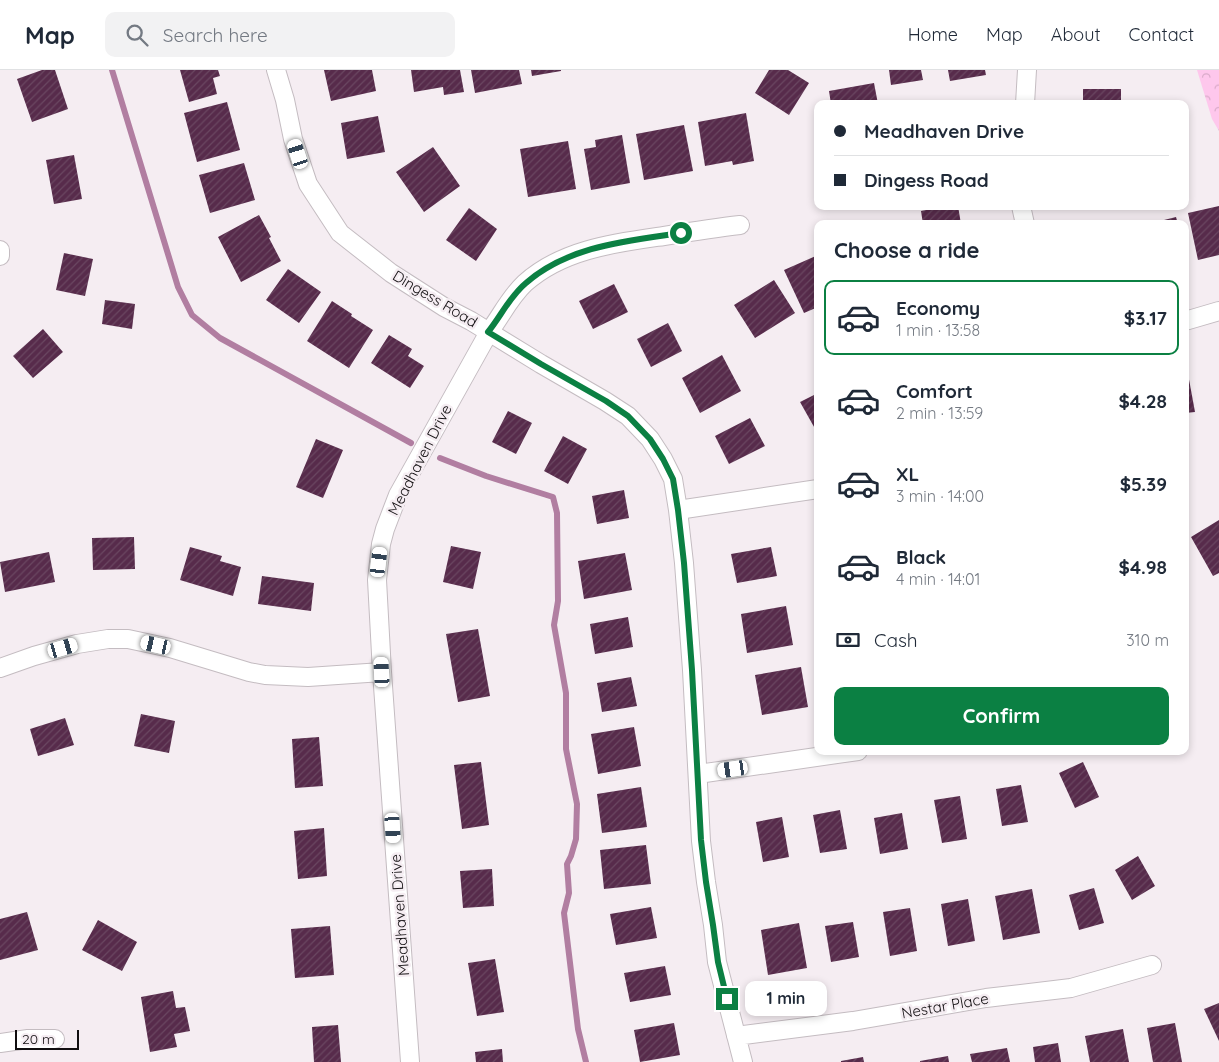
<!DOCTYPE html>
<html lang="en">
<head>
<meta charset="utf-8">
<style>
  body { margin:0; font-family:Quicksand,sans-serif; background:#f2f2f3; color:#1f2937; height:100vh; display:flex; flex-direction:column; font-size:19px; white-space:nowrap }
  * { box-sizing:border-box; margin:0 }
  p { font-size:16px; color:#747a83 }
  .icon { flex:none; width:28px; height:28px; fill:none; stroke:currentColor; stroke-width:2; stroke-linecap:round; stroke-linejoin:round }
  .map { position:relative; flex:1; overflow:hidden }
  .panel { position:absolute; left:814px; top:150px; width:375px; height:535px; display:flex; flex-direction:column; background:#fff; border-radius:10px; box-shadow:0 2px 8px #0003 }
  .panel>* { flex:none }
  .top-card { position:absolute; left:814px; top:30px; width:375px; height:110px; border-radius:10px; box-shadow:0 2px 8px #0003; display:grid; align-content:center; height:110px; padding:0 20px; background:#fff }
  .scale { position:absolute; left:15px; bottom:12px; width:64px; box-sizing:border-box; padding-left:5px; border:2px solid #110e10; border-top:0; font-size:14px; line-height:18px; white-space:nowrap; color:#110e10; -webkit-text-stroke:4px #f5edf2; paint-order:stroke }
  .end { position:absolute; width:22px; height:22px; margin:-11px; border:6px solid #0b8043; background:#fff; box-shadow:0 0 0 2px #fff }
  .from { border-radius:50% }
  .bubble { position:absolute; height:35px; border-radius:10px; background:#fff; box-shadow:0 2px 8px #0003; font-size:16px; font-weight:700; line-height:35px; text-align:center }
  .car { position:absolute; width:15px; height:30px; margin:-15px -8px; border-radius:6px; box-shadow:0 0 4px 1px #0007; background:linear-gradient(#fff 24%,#345 0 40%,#fff 0 76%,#345 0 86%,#fff 0) }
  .top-card b { display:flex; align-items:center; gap:18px; height:48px; font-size:19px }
  .top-card b+b { border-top:1px solid #e0e1e3 }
  .top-card i { width:12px; height:12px; background:#1f2937 }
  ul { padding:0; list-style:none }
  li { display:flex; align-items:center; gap:15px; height:75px; margin:0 10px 8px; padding:0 10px; border:2px solid transparent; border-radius:10px }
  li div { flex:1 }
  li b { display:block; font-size:19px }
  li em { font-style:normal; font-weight:700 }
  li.selected { border-color:#0b8043 }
  li>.icon { width:45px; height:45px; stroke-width:1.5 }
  h2 { padding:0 20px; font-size:22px; line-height:60px }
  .pay { display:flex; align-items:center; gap:12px; height:55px; padding:0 20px; font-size:19px }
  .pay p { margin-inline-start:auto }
  .primary-button { display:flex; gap:10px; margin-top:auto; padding:10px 20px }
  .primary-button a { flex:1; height:58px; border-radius:10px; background:#0b8043; color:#fff; font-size:20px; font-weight:700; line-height:58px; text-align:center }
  header { display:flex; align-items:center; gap:30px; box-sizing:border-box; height:70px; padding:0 25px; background:#fff; border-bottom:1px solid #e0e1e3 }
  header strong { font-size:24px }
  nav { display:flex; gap:28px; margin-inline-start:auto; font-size:18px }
  .search { width:350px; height:45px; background:#f2f2f3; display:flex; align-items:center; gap:12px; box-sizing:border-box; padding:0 18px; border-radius:10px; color:#747a83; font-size:19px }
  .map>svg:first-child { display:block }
  .forest { fill:url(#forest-crowns) }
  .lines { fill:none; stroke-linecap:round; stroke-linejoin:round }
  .stream { stroke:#b17ea1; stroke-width:6 }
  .building { fill:url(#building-hatch) }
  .street-casing { stroke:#c4bcc1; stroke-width:20 }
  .street { stroke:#fff; stroke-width:18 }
  .route { stroke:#0b8043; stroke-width:6 }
  .labels { text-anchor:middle; stroke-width:5; stroke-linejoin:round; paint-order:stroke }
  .street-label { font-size:15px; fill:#110e10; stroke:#f5edf2 }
</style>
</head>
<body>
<header>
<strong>Map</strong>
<div class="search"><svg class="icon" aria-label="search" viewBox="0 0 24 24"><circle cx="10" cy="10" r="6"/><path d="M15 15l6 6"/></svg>Search here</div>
<nav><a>Home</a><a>Map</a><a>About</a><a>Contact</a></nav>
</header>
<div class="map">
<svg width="1219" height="992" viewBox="0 0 1219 992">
  <defs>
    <pattern id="forest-crowns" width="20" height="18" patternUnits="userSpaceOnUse" patternTransform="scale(1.25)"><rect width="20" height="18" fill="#fec7ec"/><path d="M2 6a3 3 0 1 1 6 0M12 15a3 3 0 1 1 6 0" fill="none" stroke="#d9aac9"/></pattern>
    <pattern id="building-hatch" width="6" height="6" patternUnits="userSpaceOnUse" patternTransform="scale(1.25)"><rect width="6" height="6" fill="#572b4b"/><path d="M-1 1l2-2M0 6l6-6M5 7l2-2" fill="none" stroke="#6a4761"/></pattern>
  </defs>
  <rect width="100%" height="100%" fill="#f5edf2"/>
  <path class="forest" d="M1197 0H1219V61L1212 49Z"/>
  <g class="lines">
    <path class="stream" d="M112 0 178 217 192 245 220 268 411 373
      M440 388 486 406 553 427 557 443 558 531 554 555 566 623V679L577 734 576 769 571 786 567 794 569 823 564 843 578 959 586 992"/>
  </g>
  <path class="building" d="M42 0H55L68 39 32 52 17 9Z
    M180 0H218L220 6 213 8 217 24 189 32Z
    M324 0H372L376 21 331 31Z
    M411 0H460L464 22 444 25 443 17 414 22Z
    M471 0H519L522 14 475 23Z
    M531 0H561V1L532 6Z
    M769 0H788L809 13 789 45 755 23Z
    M889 0H921L923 10 891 15Z
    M948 0H985L986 5 950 11Z
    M874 13 878 34H831L829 21Z
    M1083 19H1121V34H1083Z
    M227 32 240 80 197 92 184 43Z
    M746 43 754 91 733 95 732 91 705 96 698 52Z
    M378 46 385 82 347 89 341 53Z
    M684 55 693 101 644 110 636 64Z
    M622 65 630 113 591 120 584 79 596 77 595 70Z
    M568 71 576 119 528 127 520 79Z
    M433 77 460 116 424 142 396 102Z
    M74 85 82 129 54 134 46 90Z
    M244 93 255 130 210 143 199 105Z
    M946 136H958L961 154H923L921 141Z
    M1219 136V185L1198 190 1188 143Z
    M469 138 497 159 476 191 446 170Z
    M259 145 271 167 269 168 281 191 241 212 218 167Z
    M1176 147 1178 154H1152V153Z
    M64 183 93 189 85 226 56 220Z
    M818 185V237L804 243 784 200Z
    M288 199 321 222 299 253 266 230Z
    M774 210 795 243 755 268 734 235Z
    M614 214 628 242 593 259 579 231Z
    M105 230 135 234 132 259 102 254Z
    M332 231 352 244 351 246 373 260 349 298 307 271Z
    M668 253 682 281 651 297 637 269Z
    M43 259 63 282 33 308 13 286Z
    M389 265 412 279 408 286 424 296 410 318 371 293Z
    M722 285 741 321 700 343 682 308Z
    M1185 293H1186L1195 342 1185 343Z
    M818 323V364L800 332Z
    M508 341 532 353 516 384 492 372Z
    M750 348 765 376 729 394 715 366Z
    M563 366 587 379 568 414 544 401Z
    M316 369 343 380 323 428 296 417Z
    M624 420 629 448 597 454 592 426Z
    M1219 450V503L1213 506 1191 467Z
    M134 467 135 499 93 500 92 468Z
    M451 476 481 482 473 519 443 512Z
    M190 477 222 486 220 491 241 497 233 526 180 510Z
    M771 477 777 506 737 513 731 484Z
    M49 482 55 512 5 522 0 492Z
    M625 483 632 520 584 529 578 491Z
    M262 506 314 513 311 541 258 534Z
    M786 536 793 575 747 583 741 544Z
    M628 547 633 577 595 584 590 554Z
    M478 559 490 626 458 632 446 564Z
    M801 597 808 637 762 645 755 605Z
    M631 607 637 636 602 642 597 613Z
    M141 644 175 651 169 683 134 676Z
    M65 648 74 675 38 686 30 659Z
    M634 657 641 696 598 704 591 664Z
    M319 667 323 716 295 718 292 669Z
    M481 692 489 755 462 759 454 695Z
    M1083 692 1099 727 1075 738 1059 703Z
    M1021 715 1028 752 1002 756 996 719Z
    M641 717 647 757 602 763 597 724Z
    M960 726 967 769 942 773 934 730Z
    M840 740 847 779 820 783 813 745Z
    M902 743 908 779 880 784 874 748Z
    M782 747 789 787 763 792 756 752Z
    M324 758 327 806 298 809 294 761Z
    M646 775 651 814 604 819 600 780Z
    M1138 786 1155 816 1132 830 1115 800Z
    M492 799 494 836 463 838 460 801Z
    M1094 818 1104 853 1079 860 1069 825Z
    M1032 819 1040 863 1003 870 995 826Z
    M968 829 975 871 948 876 941 834Z
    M651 837 657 868 616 875 610 844Z
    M910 838 917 881 890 886 883 842Z
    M27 842 38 880 0 890V849Z
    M98 850 137 872 122 901 82 880Z
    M853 852 859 887 831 892 825 856Z
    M799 853 807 898 768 905 761 860Z
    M330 856 334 905 295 908 291 859Z
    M495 889 504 942 477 946 468 893Z
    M665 896 671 925 630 932 624 903Z
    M173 921 176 938 185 937 190 961 174 964 177 977 150 982 141 927Z
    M1219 933V971L1204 939Z
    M674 953 680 985 640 992 634 960Z
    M1175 953 1182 992H1153L1147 958Z
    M338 955 341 992H314L312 957Z
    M1123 959 1129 992H1090L1085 966Z
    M1058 973 1061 992H1035L1033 977Z
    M1007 978 1010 992H972L970 984Z
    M502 979 503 992H476L475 982Z
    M948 986 949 992H920V991Z
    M863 987 864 992H841V991Z"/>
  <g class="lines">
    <defs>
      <path id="street" d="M276 0 285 30 293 69 308 114 340 163 391 203 444 237 471 251 541 294 605 331 628 346 650 369 663 389 673 409 678 440 684 493 692 600 701 771 706 812 713 855 717 892 743 992
        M1025 34 1027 0
        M1021 136 1025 154
        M0 180V186
        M1185 251 1219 241
        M678 440 818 419
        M0 598 34 586 77 574 108 569H128L170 578 249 602 265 605 308 607 382 602
        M698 704 858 681
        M736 966 853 951 986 928 1071 918 1152 895
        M0 973 28 969H55
        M410 992 382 602 377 510 381 474 385 459 398 425 489 262C501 246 510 227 525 213 563 179 615 173 664 166 689 162 714 158 740 155"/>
    </defs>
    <use href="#street" class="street-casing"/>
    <use href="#street" class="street"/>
  </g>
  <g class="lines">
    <path class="route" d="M681 163C627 171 568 176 526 213 510 226 501 246 488 262L541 294 606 331 628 346 650 369 663 389 673 409 678 440 684 493 692 600 701 770 706 812 713 855 718 892 727 929"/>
  </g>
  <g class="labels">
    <g class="street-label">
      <text transform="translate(435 229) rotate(31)" y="5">Dingess Road</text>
      <text transform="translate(420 390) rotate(-63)" y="5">Meadhaven Drive</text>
      <text transform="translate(400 845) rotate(-94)" y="5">Meadhaven Drive</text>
      <text transform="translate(945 936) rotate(-10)" y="5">Nestar Place</text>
    </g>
  </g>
</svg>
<div class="scale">20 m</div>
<i class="end from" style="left:681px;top:163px"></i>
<i class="end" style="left:727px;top:929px"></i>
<div class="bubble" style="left:745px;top:911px;width:82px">1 min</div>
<i class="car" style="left:298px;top:84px;rotate:342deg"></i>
<i class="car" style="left:379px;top:492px;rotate:7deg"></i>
<i class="car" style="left:156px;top:575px;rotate:283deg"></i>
<i class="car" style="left:63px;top:578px;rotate:74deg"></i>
<i class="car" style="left:382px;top:602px;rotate:357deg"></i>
<i class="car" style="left:733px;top:699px;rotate:262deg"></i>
<i class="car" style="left:393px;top:758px;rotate:176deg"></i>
<div class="top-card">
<b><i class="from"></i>Meadhaven Drive</b>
<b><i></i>Dingess Road</b>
</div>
<section class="panel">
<h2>Choose a ride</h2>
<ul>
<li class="selected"><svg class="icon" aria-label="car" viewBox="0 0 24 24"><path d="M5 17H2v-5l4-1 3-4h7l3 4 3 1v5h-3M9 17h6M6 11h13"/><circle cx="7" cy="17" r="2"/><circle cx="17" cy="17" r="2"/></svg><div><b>Economy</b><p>1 min · 13:58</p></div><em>$3.17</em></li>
<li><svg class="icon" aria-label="car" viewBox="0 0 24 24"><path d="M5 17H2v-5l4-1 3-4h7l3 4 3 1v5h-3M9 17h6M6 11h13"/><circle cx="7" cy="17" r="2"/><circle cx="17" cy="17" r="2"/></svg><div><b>Comfort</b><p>2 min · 13:59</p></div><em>$4.28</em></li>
<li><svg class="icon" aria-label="car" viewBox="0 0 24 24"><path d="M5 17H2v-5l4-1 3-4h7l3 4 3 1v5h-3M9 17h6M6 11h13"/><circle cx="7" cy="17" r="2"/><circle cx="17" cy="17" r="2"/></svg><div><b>XL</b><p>3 min · 14:00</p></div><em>$5.39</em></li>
<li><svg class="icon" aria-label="car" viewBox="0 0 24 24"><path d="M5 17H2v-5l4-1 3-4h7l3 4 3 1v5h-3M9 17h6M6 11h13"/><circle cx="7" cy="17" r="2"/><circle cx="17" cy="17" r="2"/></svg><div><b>Black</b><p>4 min · 14:01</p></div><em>$4.98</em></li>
</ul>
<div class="pay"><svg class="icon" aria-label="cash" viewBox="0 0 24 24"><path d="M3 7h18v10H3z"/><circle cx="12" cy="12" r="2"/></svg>Cash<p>310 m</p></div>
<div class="primary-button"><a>Confirm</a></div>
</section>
</div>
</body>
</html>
